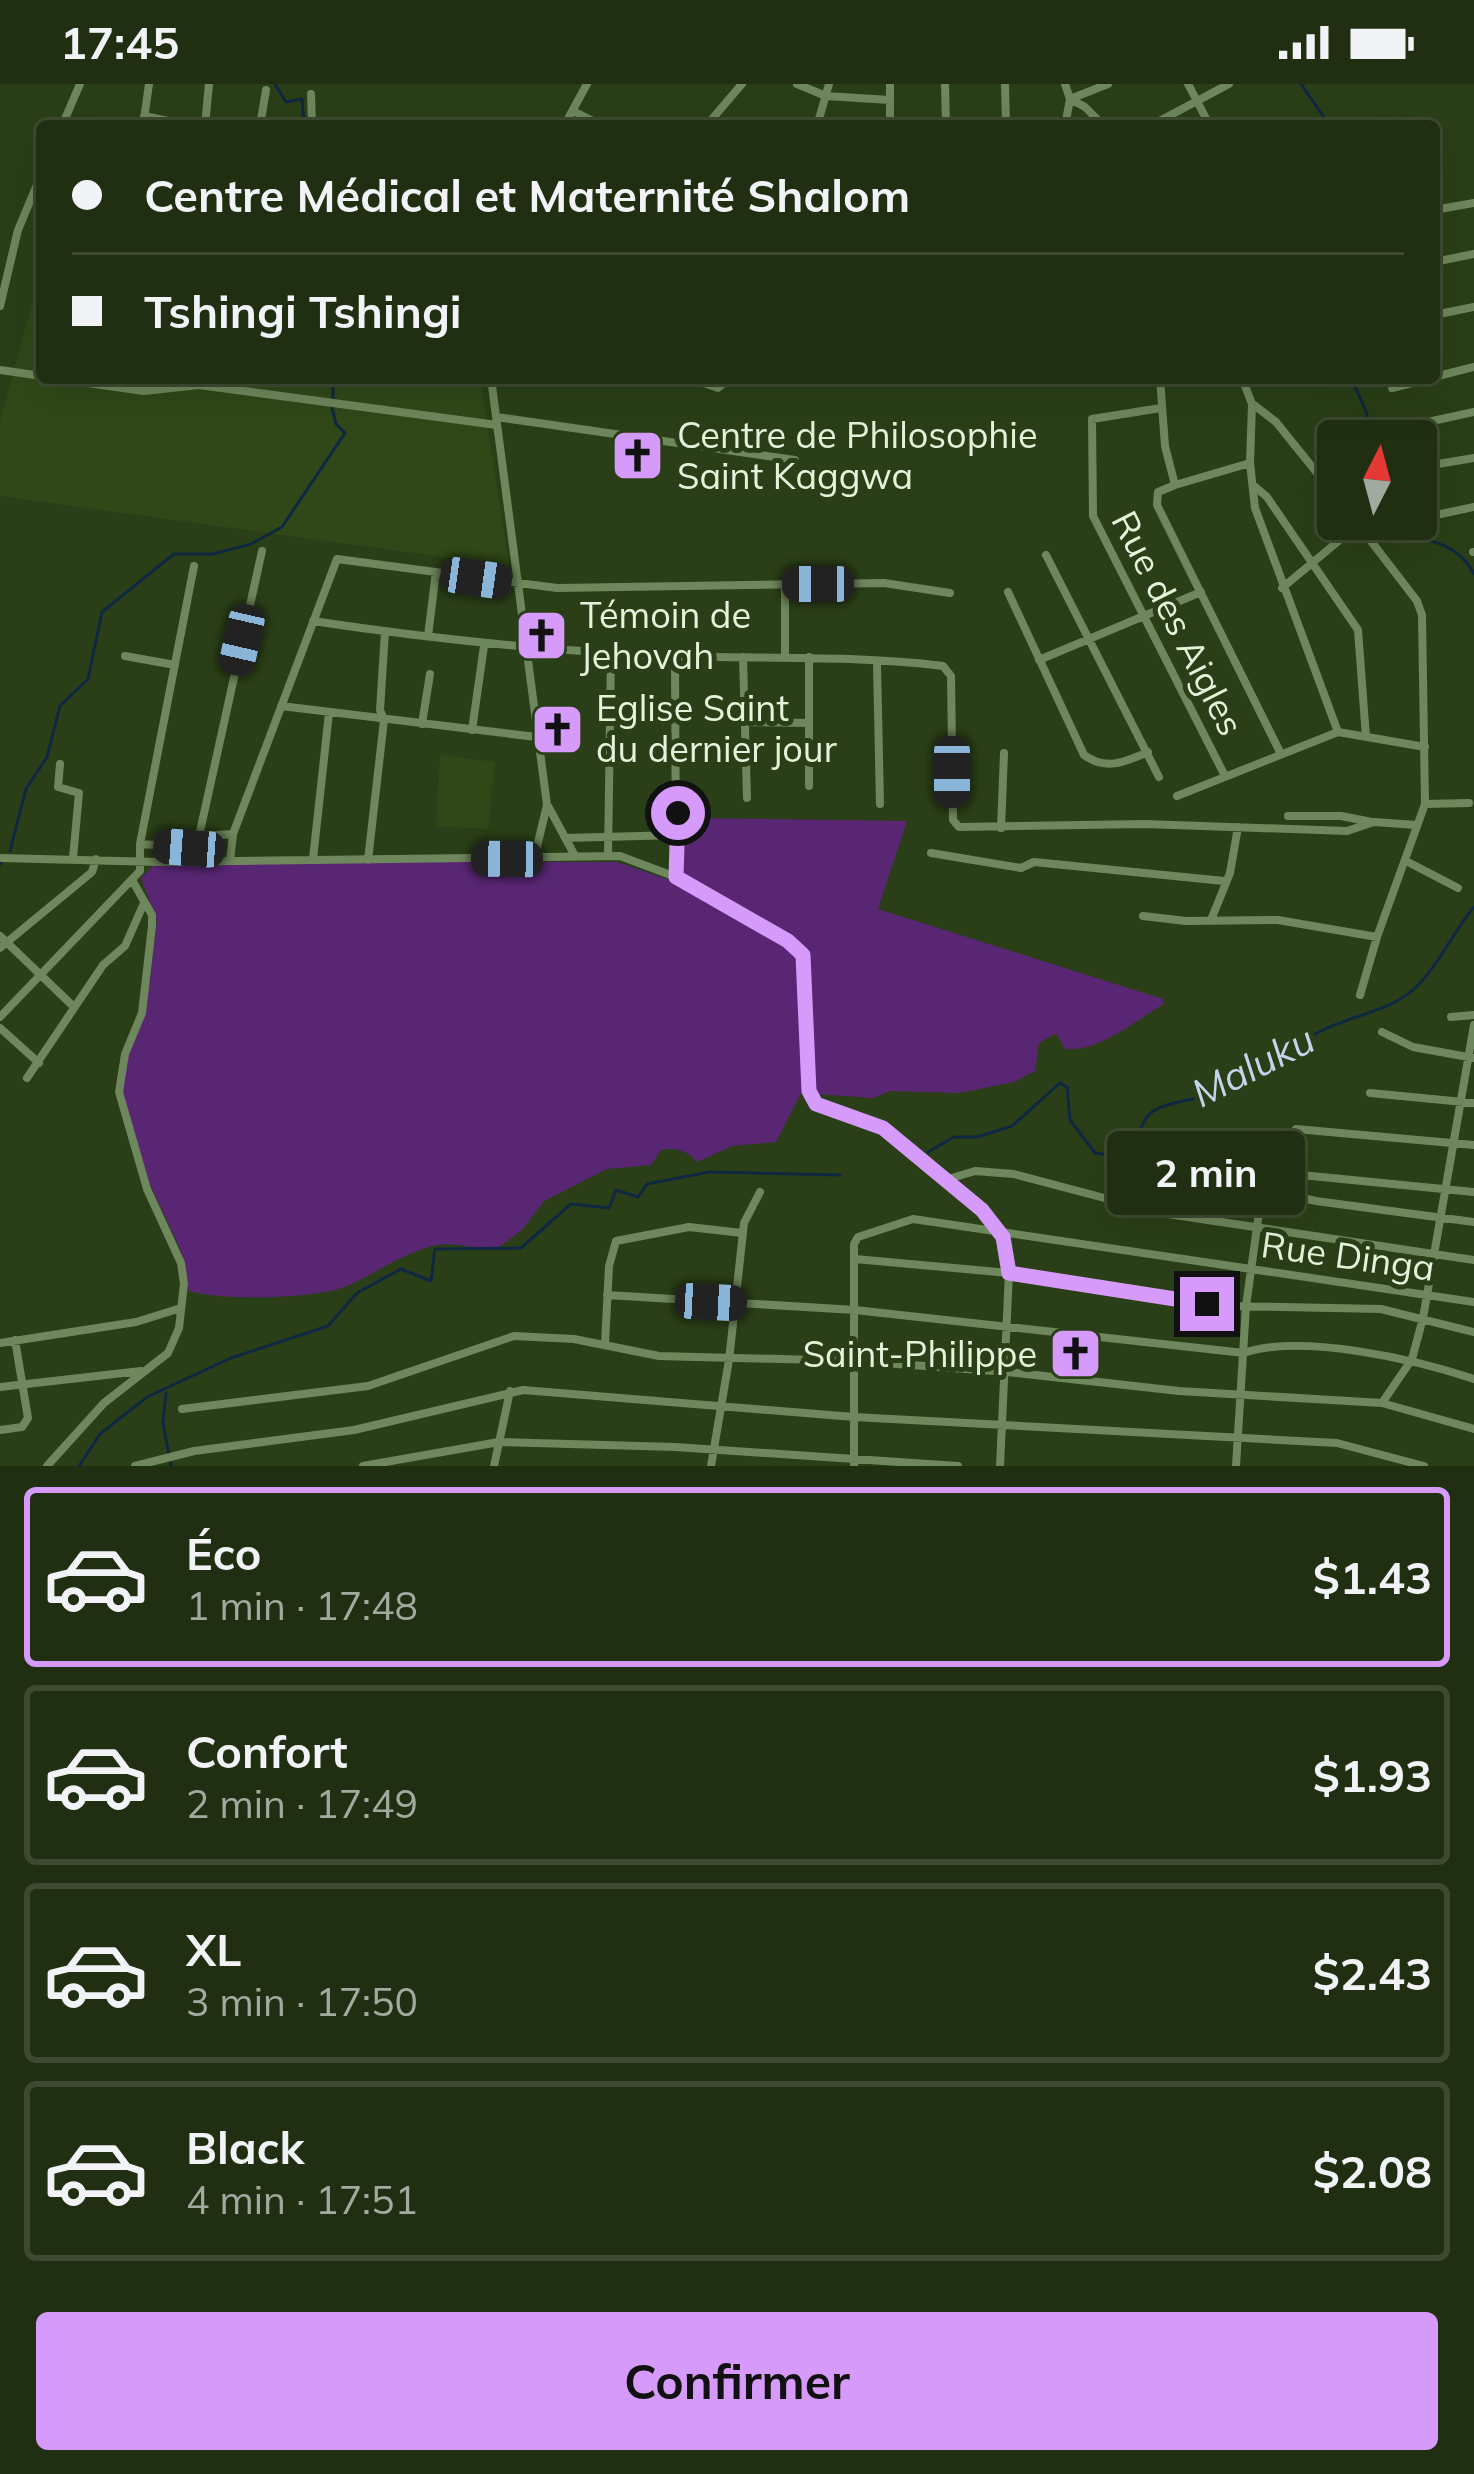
<!DOCTYPE html>
<html lang="fr">
<head>
<meta charset="utf-8">
<style>
  body { margin:0; font-family:Mulish,sans-serif; background:#2d3b1f; color:#f1f3f6; height:100vh; display:flex; flex-direction:column; font-size:45px; white-space:nowrap }
  * { box-sizing:border-box; margin:0 }
  p { font-size:39px; color:#a2a99f }
  .icon { flex:none; width:66px; height:66px; fill:none; stroke:currentColor; stroke-width:2; stroke-linecap:round; stroke-linejoin:round }
  .map { position:relative; height:1382px; overflow:hidden }
  .drawer { display:flex; flex-direction:column; background:#202f11; flex:1 }
  .drawer>* { flex:none }
  .banner { position:absolute; left:36px; top:36px; width:1404px; height:264px; border-radius:12px; box-shadow:0 12px 48px #0002,0 0 0 3px #3d4a31; display:grid; align-content:center; height:264px; padding:0 36px; background:#202f11 }
  .needle { width:78px; rotate:6deg }
  .fabs { position:absolute; left:1317px; top:336px; display:grid; gap:24px }
  .fabs a { display:grid; place-items:center; width:120px; height:120px; border-radius:12px; background:#202f11; box-shadow:0 12px 48px #0002,0 0 0 3px #3d4a31; font-size:60px }
  .end { position:absolute; width:54px; height:54px; margin:-27px; border:15px solid #d69bfa; background:#111; box-shadow:0 0 0 6px #111 }
  .from { border-radius:50% }
  .bubble { position:absolute; height:84px; border-radius:12px; background:#202f11; box-shadow:0 12px 48px #0002,0 0 0 3px #3d4a31; font-size:39px; font-weight:700; line-height:84px; text-align:center }
  .car { position:absolute; width:36px; height:72px; margin:-36px -18px; border-radius:15px; box-shadow:0 0 9px 3px #0007; background:linear-gradient(#222 24%,#8ab4d8 0 40%,#222 0 76%,#8ab4d8 0 86%,#222 0) }
  .banner b { display:flex; align-items:center; gap:42px; height:114px; font-size:45px }
  .banner b+b { border-top:3px solid #3d4a31 }
  .banner i { width:30px; height:30px; background:#f1f3f6 }
  ul { padding:21px 0 0; list-style:none }
  li { display:flex; align-items:center; gap:36px; height:180px; margin:0 24px 18px; padding:0 12px; border:6px solid #3d4a31; border-radius:12px }
  li div { flex:1 }
  li b { display:block; font-size:45px }
  li em { font-style:normal; font-weight:700 }
  li.current { border-color:#d69bfa }
  li>.icon { width:108px; height:108px; stroke-width:1.5 }
  .action { display:flex; gap:24px; margin-top:auto; padding:24px 36px }
  .action a { flex:1; height:138px; border-radius:12px; background:#d69bfa; color:#111; font-size:48px; font-weight:700; line-height:138px; text-align:center }
  .status { display:flex; justify-content:space-between; align-items:center; height:84px; padding:0 60px; background:#202f11; direction:ltr }
  .status svg { height:33px; fill:currentColor }
  .map>svg:first-child { display:block }
  .built { fill:#304818 }
  .green { fill:#592674 }
  .lines { fill:none; stroke-linecap:round; stroke-linejoin:round }
  .stream { stroke:#0f2842; stroke-width:3 }
  .minor { stroke:#6f875c; stroke-width:8 }
  .route { stroke:#d69bfa; stroke-width:15 }
  .labels { text-anchor:middle; stroke-width:10; stroke-linejoin:round; paint-order:stroke }
  .poi-label { font-size:36px; fill:#e6f3dc; stroke:#2a3f17; text-anchor:start }
  .street-label { font-size:36px; fill:#e6f3dc; stroke:#2a3f17 }
  .water-label { font-size:39px; font-style:italic; fill:#c3d5ea; stroke:#2a3f17 }
</style>
</head>
<body>
<div class="status"><b>17:45</b><svg viewBox="0 0 49 12"><path d="M0 12V9h3v3zM5 12V6h3v6zM10 12V3h3v9zM15 12V0h3v12zM26 1h20v11H26zM47 4h2v5h-2z"/></svg></div>
<div class="map">
<svg width="1474" height="1382" viewBox="0 0 1474 1382">
  <rect width="100%" height="100%" fill="#2a3f17"/>
  <path class="built" d="M42 181V294H480L509 482 0 412V338Z
    M440 671 495 678 488 745 436 742Z"/>
  <path class="green" d="M688 734 907 737 878 825 1163 915 1164 920C1136 936 1098 969 1065 965L1056 949 1039 959 1035 987 1014 998 959 1009 890 1007 873 1014 801 1009 776 1058 732 1062 697 1078C689 1067 674 1063 661 1066L651 1081 607 1085 544 1117 522 1146 496 1165C475 1167 455 1156 432 1162 400 1171 376 1189 347 1202 315 1215 222 1217 189 1207L182 1169 150 1100 123 1014V987L148 911 157 837 141 794 153 782 268 778H617L678 799 681 746H687Z"/>
  <g class="lines">
    <path class="stream" d="M275 0 286 18 302 15 304 42
      M1301 0 1330 42
      M1351 294 1366 327 1372 357
      M333 314V294
      M1385 435 1396 452C1428 453 1460 461 1474 490
      M10 767 26 705 47 673 60 622 88 595 102 528 174 470H213L251 460 282 443 345 349 336 340 332 324
      M0 780 1 779
      M928 1068 954 1053H977L1012 1042 1060 999 1067 1003 1070 1036 1095 1069C1145 1079 1133 1037 1155 1026 1173 1016 1199 1016 1218 1008 1256 993 1285 965 1321 947 1350 932 1390 927 1414 905 1438 883 1453 848 1474 823
      M166 1309 163 1339 171 1382
      M79 1382 100 1350 147 1313 231 1274 328 1242 357 1209 401 1185 431 1197 435 1165 521 1164 571 1120 609 1124 616 1106 638 1113 647 1100 709 1088 840 1091"/>
    <path class="minor" d="M797 0 826 12 890 16
      M890 0V42
      M945 0 946 42
      M1005 0 1006 42
      M1065 0 1070 15 1085 23 1104 42
      M1188 0 1210 42
      M311 10 312 42
      M573 27 603 42
      M144 32 193 42
      M62 42 80 0
      M143 42 149 0
      M205 42 209 0
      M260 42 266 6
      M564 42 587 0
      M706 42 742 0
      M817 42 829 0
      M1065 42 1070 15 1108 0
      M1150 42 1229 0
      M1434 126 1474 119
      M1434 178 1474 170
      M0 222 18 146 42 89
      M1434 231 1474 223
      M0 286 42 292
      M1434 293 1474 283
      M53 294 144 307 199 301 497 341
      M491 294 547 721 534 775
      M690 294 718 304 730 294
      M1160 294 1165 362 1175 401 1158 408 1157 421 1281 670
      M1242 294 1252 320 1250 379 1255 424 1338 648
      M1392 304 1432 294
      M1254 321 1276 338 1338 415
      M1161 324 1092 335 1093 432 1225 692
      M497 333 795 376
      M1414 341 1474 328
      M1426 382 1474 374
      M1175 401 1250 379
      M1253 401 1267 413 1358 546 1366 653
      M1436 431 1474 423
      M1473 468H1474
      M1046 471 1159 693
      M1282 504 1359 440
      M1008 508 1084 671C1106 687 1125 678 1148 668
      M313 537C432 555 549 567 669 572 760 575 852 571 943 582L951 592 953 736 959 743 1146 740 1347 747 1374 738 1416 741
      M428 552 436 488
      M125 572 175 581
      M675 572 676 792
      M785 572V499
      M743 573 747 714
      M809 573V702
      M1039 576 1201 508
      M877 580 880 720
      M281 622 536 653
      M745 638 809 639
      M422 640 430 590
      M472 646 484 562
      M60 680 58 703 79 709 73 774
      M1177 712 1338 648 1425 663
      M1425 720 1469 719
      M548 722 575 772
      M1288 732H1341L1372 738
      M1001 744 1004 669
      M199 752 262 467
      M566 754 678 751
      M140 760 188 763
      M931 769 1021 784 1034 778 1224 797
      M608 772 611 569
      M0 774 158 778 620 772 676 793 788 857 800 866 804 877 809 1007 813 1017 883 1044 999 1145 1009 1189 1000 1382
      M313 775 329 629
      M230 776 233 750 337 475 557 504 884 499 950 509
      M368 776 384 636 380 626 385 548
      M1406 777 1458 804
      M176 778 199 752 233 750
      M1143 832 1186 837 1278 836 1377 853 1425 720 1422 531 1417 517 1354 435
      M1211 836 1230 789 1238 743
      M0 852 74 923
      M0 864 92 788 96 775
      M1360 911 1377 853
      M0 933 140 787V760L194 482
      M1451 933 1474 931
      M0 944 39 979
      M1382 948 1413 963 1474 974
      M27 994 103 881 125 862 144 819
      M1370 1009 1474 1019
      M1296 1045 1474 1061
      M1176 1086 1316 1117 1474 1138
      M1281 1089 1474 1108
      M945 1096 975 1087 1014 1090 1161 1129 1474 1176
      M855 1175 1009 1189 1228 1222 1381 1225 1474 1248
      M607 1211 855 1226 1244 1269C1302 1249 1417 1276 1474 1295
      M0 1259 136 1238 181 1224
      M605 1261 609 1182 616 1157 689 1143 742 1149
      M0 1303 141 1287
      M1382 1319 1412 1275 1423 1234 1474 941
      M182 1325 368 1302 514 1252 574 1255 659 1272 856 1277 1008 1288 1179 1307 1382 1319 1474 1345
      M0 1346 22 1343 28 1334 15 1256
      M47 1382 104 1319 168 1269 179 1244 184 1200 181 1179 147 1105 119 1008 125 970 142 929 152 842V831L132 796
      M135 1382 194 1367 354 1346 523 1306 854 1333 1337 1359 1424 1382
      M363 1382 499 1358 675 1363 958 1382
      M494 1382 510 1307
      M711 1382 729 1276 744 1139 760 1108
      M854 1382V1160L858 1153 913 1135 1474 1218
      M1236 1382 1246 1222 1262 1107"/>
  </g>
  <g class="lines">
    <path class="route" d="M678 729 676 793 788 857 803 871 809 1007 816 1020 883 1044 982 1126 1003 1153 1009 1189 1207 1220"/>
  </g>
  <defs>
    <symbol id="church-square" viewBox="-11 -11 22 22"><rect x="-9" y="-9" width="18" height="18" rx="4" fill="#d69bfa" stroke="#2a3f17"/><path d="M-1.2-6h2.4v3.5h3.3v2.4h-3.3V6h-2.4V-.1h-3.3v-2.4h3.3Z" fill="#111"/></symbol>
  </defs>
  <g fill-rule="evenodd">
    <use href="#church-square" x="608" y="342" width="59" height="59"/>
    <use href="#church-square" x="512" y="522" width="59" height="59"/>
    <use href="#church-square" x="528" y="616" width="59" height="59"/>
    <use href="#church-square" x="1046" y="1240" width="59" height="59"/>
  </g>
  <g class="labels">
    <g class="poi-label">
      <text x="677" y="364">Centre de Philosophie<tspan x="677" dy="41">Saint Kaggwa</tspan></text>
      <text x="580" y="544">Témoin de<tspan x="580" dy="41">Jehovah</tspan></text>
      <text x="596" y="637">Eglise Saint<tspan x="596" dy="41">du dernier jour</tspan></text>
      <text x="1037" y="1283" text-anchor="end">Saint-Philippe</text>
    </g>
    <g class="street-label">
      <text transform="translate(1178 539) rotate(63)" y="13">Rue des Aigles</text>
      <text transform="translate(1348 1172) rotate(8)" y="13">Rue Dinga</text>
    </g>
    <g class="water-label">
      <text transform="translate(1253 982) rotate(-27)" y="14">Maluku</text>
    </g>
  </g>
</svg>
<div class="fabs">
<a><svg class="needle" viewBox="-14 -14 28 28"><path d="M0-13l5 13h-10z" fill="#e53935"/><path d="M0 13l5-13h-10z" fill="#a2a99f"/></svg></a>
</div>
<i class="end from" style="left:678px;top:729px"></i>
<i class="end" style="left:1207px;top:1220px"></i>
<div class="bubble" style="left:1107px;top:1047px;width:198px">2 min</div>
<i class="car" style="left:476px;top:494px;rotate:98deg"></i>
<i class="car" style="left:818px;top:500px;rotate:270deg"></i>
<i class="car" style="left:242px;top:556px;rotate:193deg"></i>
<i class="car" style="left:952px;top:688px;rotate:180deg"></i>
<i class="car" style="left:189px;top:764px;rotate:274deg"></i>
<i class="car" style="left:507px;top:775px;rotate:271deg"></i>
<i class="car" style="left:711px;top:1218px;rotate:93deg"></i>
<div class="banner">
<b><i class="from"></i>Centre Médical et Maternité Shalom</b>
<b><i></i>Tshingi Tshingi</b>
</div>
</div>
<section class="drawer">
<ul>
<li class="current"><svg class="icon" aria-label="car" viewBox="0 0 24 24"><path d="M5 17H2v-5l4-1 3-4h7l3 4 3 1v5h-3M9 17h6M6 11h13"/><circle cx="7" cy="17" r="2"/><circle cx="17" cy="17" r="2"/></svg><div><b>Éco</b><p>1 min · 17:48</p></div><em>$1.43</em></li>
<li><svg class="icon" aria-label="car" viewBox="0 0 24 24"><path d="M5 17H2v-5l4-1 3-4h7l3 4 3 1v5h-3M9 17h6M6 11h13"/><circle cx="7" cy="17" r="2"/><circle cx="17" cy="17" r="2"/></svg><div><b>Confort</b><p>2 min · 17:49</p></div><em>$1.93</em></li>
<li><svg class="icon" aria-label="car" viewBox="0 0 24 24"><path d="M5 17H2v-5l4-1 3-4h7l3 4 3 1v5h-3M9 17h6M6 11h13"/><circle cx="7" cy="17" r="2"/><circle cx="17" cy="17" r="2"/></svg><div><b>XL</b><p>3 min · 17:50</p></div><em>$2.43</em></li>
<li><svg class="icon" aria-label="car" viewBox="0 0 24 24"><path d="M5 17H2v-5l4-1 3-4h7l3 4 3 1v5h-3M9 17h6M6 11h13"/><circle cx="7" cy="17" r="2"/><circle cx="17" cy="17" r="2"/></svg><div><b>Black</b><p>4 min · 17:51</p></div><em>$2.08</em></li>
</ul>
<div class="action"><a>Confirmer</a></div>
</section>
</body>
</html>
